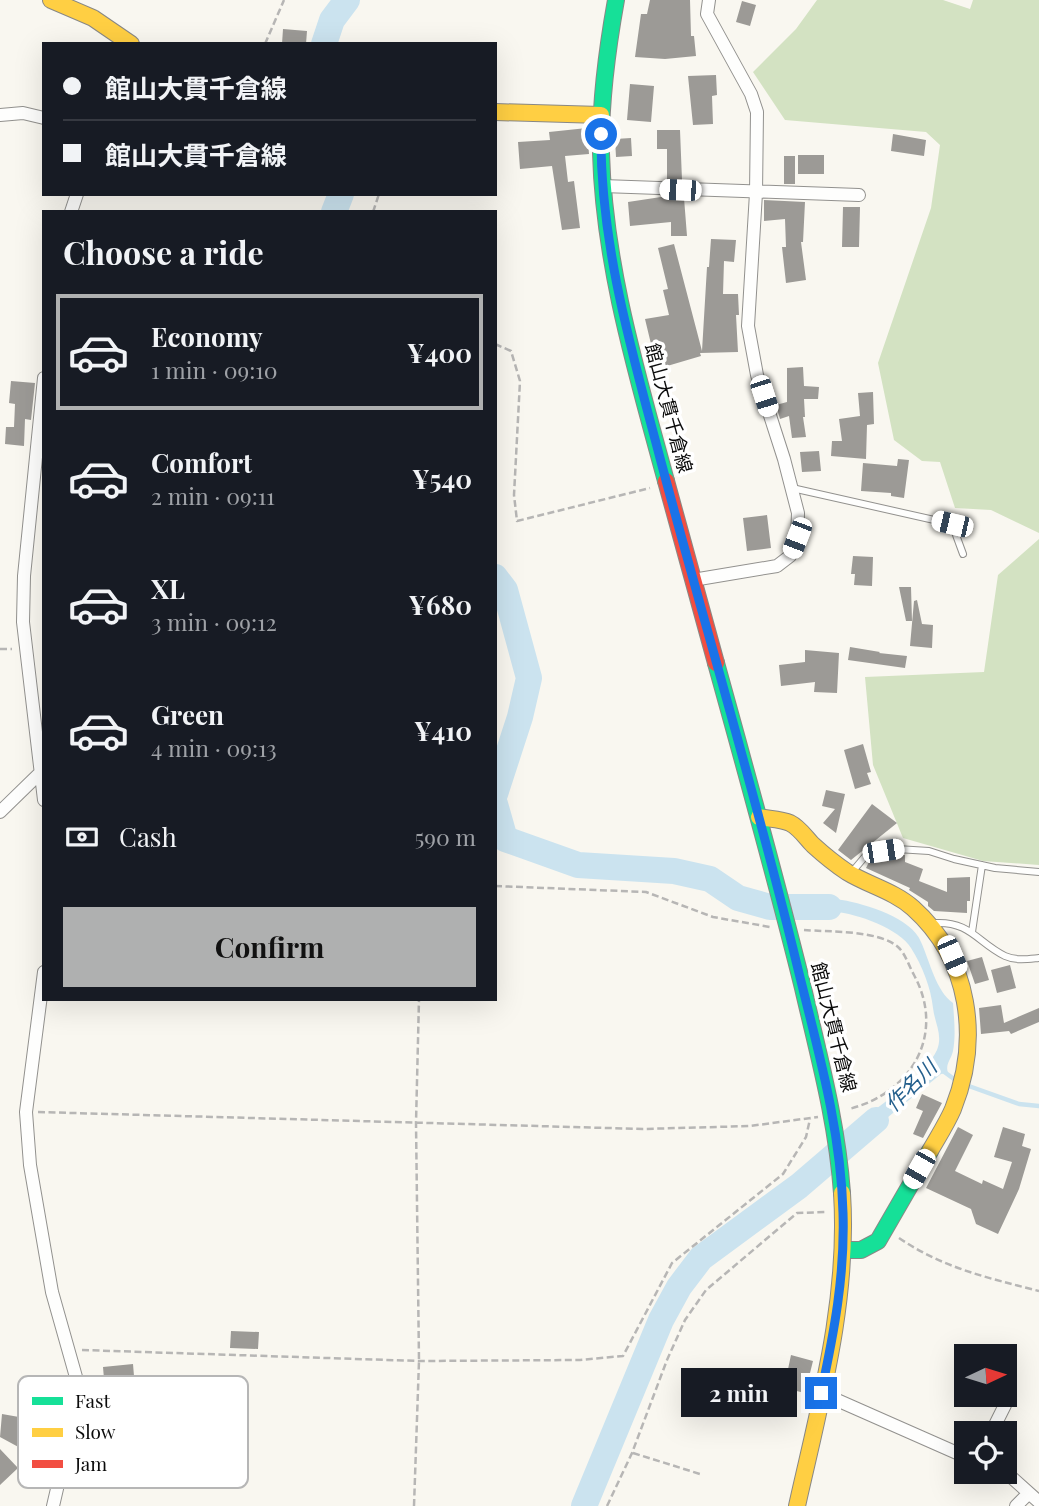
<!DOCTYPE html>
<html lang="en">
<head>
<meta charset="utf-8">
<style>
  body { margin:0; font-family:"Playfair Display","Noto Sans JP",serif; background:#242831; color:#f1f3f6; height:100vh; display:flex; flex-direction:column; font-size:26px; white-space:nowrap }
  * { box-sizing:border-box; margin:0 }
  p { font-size:23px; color:#9ea1a6 }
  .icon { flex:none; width:38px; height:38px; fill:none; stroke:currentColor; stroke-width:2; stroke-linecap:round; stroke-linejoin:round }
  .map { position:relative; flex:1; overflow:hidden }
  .panel { position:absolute; left:42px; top:210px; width:455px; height:791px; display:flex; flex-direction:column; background:#171b24; border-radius:0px; box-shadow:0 7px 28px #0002 }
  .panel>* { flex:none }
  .top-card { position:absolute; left:42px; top:42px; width:455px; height:154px; border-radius:0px; box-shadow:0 7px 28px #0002; display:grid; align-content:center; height:154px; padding:0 21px; background:#171b24 }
  .needle { width:46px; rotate:86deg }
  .controls { position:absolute; left:954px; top:1344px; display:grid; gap:14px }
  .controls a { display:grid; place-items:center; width:63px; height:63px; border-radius:0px; background:#171b24; box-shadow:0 7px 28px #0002; font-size:35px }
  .end { position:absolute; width:32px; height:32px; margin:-16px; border:9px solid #1a73e8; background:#fff; box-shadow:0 0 0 4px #fff }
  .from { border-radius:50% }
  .bubble { position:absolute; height:49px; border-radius:0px; background:#171b24; box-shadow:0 7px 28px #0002; font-size:23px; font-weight:700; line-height:49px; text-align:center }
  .car { position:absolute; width:21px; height:42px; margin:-21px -10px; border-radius:9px; box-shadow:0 0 5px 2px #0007; background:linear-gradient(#fff 24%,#345 0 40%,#fff 0 76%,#345 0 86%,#fff 0) }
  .top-card b { display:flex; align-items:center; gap:24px; height:66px; font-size:26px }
  .top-card b+b { border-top:2px solid #363941 }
  .top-card i { width:18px; height:18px; background:#f1f3f6 }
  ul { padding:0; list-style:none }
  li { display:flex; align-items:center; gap:21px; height:116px; margin:0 14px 10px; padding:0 7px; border:4px solid transparent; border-radius:0px }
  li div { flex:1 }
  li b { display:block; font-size:26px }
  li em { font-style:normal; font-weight:700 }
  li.current { border-color:#afb0b0 }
  li>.icon { width:63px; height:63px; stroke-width:1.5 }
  h2 { padding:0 21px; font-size:32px; line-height:84px }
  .pay { display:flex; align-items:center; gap:18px; height:77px; padding:0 21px; font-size:26px }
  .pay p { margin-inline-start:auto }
  .button { display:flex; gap:14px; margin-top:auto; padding:14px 21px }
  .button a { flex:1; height:80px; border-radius:0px; background:#afb0b0; color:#111; font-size:28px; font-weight:700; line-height:80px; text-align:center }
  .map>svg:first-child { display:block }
  .forest { fill:#d3e2c2 }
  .water { fill:#cbe3ef }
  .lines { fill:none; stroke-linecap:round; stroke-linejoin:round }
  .stream { stroke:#cbe3ef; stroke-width:4.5 }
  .river { stroke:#cbe3ef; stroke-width:26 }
  .building { fill:#9c9a96 }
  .lane-casing { stroke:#92918e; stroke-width:8 }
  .street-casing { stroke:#92918e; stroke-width:14 }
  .fast-casing { stroke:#898885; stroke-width:18 }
  .slow-casing { stroke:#898885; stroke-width:18 }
  .jam-casing { stroke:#898885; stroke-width:18 }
  .path { stroke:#b7b6b5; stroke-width:2.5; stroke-dasharray:7 3.5; stroke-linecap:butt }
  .lane { stroke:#fefefd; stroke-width:6 }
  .street { stroke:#fefefd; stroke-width:12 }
  .fast { stroke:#16e098; stroke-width:16 }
  .slow { stroke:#ffcf43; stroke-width:16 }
  .jam { stroke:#f24e42; stroke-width:16 }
  .route { stroke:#1a73e8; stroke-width:9 }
  .labels { text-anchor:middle; stroke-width:7; stroke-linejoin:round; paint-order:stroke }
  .street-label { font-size:19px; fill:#0b0b0b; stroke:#fff }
  .water-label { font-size:21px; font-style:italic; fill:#25608d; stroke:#fff }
  .key { fill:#fff; stroke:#b6b6b6; stroke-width:2 }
  .key-label { font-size:19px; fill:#0b0b0b }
</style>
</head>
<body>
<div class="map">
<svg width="1039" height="1506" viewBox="0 0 1039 1506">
  <rect width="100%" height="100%" fill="#f9f7f0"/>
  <path class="forest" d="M817 0H943L970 9 973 0H1039V533L991 510 955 508 940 462 922 461 894 440 878 363 931 208 940 145 926 132 785 120 753 72 796 29Z
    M1039 539V865L983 861 903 838 873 765 865 677 984 672 998 575Z"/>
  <path class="water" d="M793 899C809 900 827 897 842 900 866 904 912 918 921 942 930 962 936 991 953 1003 954 1018 956 1036 953 1051 951 1060 945 1064 948 1073L941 1074 877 1126 873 1135 852 1152 849 1128C871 1113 926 1075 937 1050 943 1035 935 1024 933 1008 931 988 922 965 911 948 900 929 856 913 835 912 822 912 809 914 797 914Z"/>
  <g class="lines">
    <path class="stream" d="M943 1071 958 1082
      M966 1085 1019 1104 1039 1106"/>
    <path class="river" d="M324 44 332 20 347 0
      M334 212 341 194
      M495 577 505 590 529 678 520 717 495 794
      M495 804 505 839 578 865 674 871 710 879 738 898 770 907H829
      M584 1506 661 1320 679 1287 701 1258 799 1186 876 1120"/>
  </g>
  <path class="building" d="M650 0H690L691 36H694L696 56 665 59 635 57 641 14H647Z
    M742 1 756 5 750 26 736 22Z
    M283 29 307 31 306 44H282Z
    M716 75 717 95 712 96 713 124 693 125 688 76Z
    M630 84 654 86 651 122 627 120Z
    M587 128 589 154 565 156 568 182 574 181 580 228 562 230 552 166 520 169 518 142 550 140 549 132Z
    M657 130H680L682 180H667V149H657Z
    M893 134 926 140 924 156 891 151Z
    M631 138 632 156 616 157 615 139Z
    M798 155H824V174H798Z
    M784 156H795V184H784Z
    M661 197 684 198 687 236H671V222L630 226 628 202Z
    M764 200 805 202 803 242H801L806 280 786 283 782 247H786L785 219 764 221Z
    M843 207H860L859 247H842Z
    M711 239 736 240 734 262 724 261 723 294H738L739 315H736L738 352 700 353 701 356 657 369 645 319 669 315 663 290 668 289 658 248 674 244 702 351 707 267H709Z
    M803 367 804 386 819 387 818 399H804L805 417H803L806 437 792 438 789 416 780 419 776 405 787 402V368Z
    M11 381 35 383 31 420 25 419 24 446 5 444 6 427H14L15 404 9 403Z
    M873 392 874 424 867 425 866 459 831 456 832 441H842L839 419 860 416 858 393Z
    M819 451 821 471 802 472 800 452Z
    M898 459 909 460 904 498 891 496V493L861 491 863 463 897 466Z
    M767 515 771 548 747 551 743 518Z
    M853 556 873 557 872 586 854 585 855 574H851Z
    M899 587H911L912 621H906Z
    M917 600 922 624 933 625 932 648 910 646 914 601Z
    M850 647 880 652 879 653 907 656 905 668 848 660Z
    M805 650 839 653 837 693 814 692 815 682 781 686 779 665 805 662Z
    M863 744 871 772 867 773 871 784 855 789 844 750Z
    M826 790 845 794 836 833 823 823 835 809 822 806Z
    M872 804 897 823 851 860 838 850Z
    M892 855H905V862L923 869 919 881 947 892V878L970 877V901H967V913L934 911 928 906V902L909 890 910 888 866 868 871 858Z
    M982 957 989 980 975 984 967 961Z
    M1010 965 1016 988 997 993 991 970Z
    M1001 1005 1004 1023 1039 1008V1022L1011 1034 1009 1031 981 1034 979 1008Z
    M922 1094 942 1103 923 1138 913 1134 923 1111 916 1108Z
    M958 1127 973 1135 955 1171 982 1184 983 1180 1003 1189 1012 1162 994 1157 1003 1127 1025 1134 1022 1146 1031 1149 1019 1189 998 1234 976 1224 971 1209 926 1188Z
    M231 1331 259 1332 258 1349 230 1348Z
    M791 1355 813 1361 805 1393 784 1388Z
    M133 1364 135 1388 131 1389 132 1412 137 1411V1466L91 1465V1452L77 1451 78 1434 112 1435 110 1391H105L103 1367Z
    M2 1414 53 1423 51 1444 54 1446 46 1462 0 1437Z
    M0 1449 18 1468 0 1485Z"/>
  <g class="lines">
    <defs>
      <path id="lane" d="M792 488 952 524 963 554
        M852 872 868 853 897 849 929 851 954 859 995 868 1039 872
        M935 923C970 921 978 943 1005 956 1016 961 1028 959 1039 958
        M972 932 982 865"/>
      <path id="street" d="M0 115 23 113 44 118
        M603 186 859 195
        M71 212 77 194
        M44 378 24 576 23 622 44 800
        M693 580 777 566 790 556 797 538 798 513 784 459 757 375 748 326 756 193 757 112 751 94 707 14 709 0
        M0 812 40 773
        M44 972 26 1112 30 1165 52 1292 76 1377 69 1437 53 1506
        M821 1393 966 1457
        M991 1433 1005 1405
        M1000 1472 1010 1476 1039 1502
        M1016 1506 1029 1493"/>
      <path id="fast" d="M616 0C607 50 600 102 601 153 604 265 637 374 666 481
        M716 663C746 771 776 879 803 988 819 1057 837 1122 842 1193
        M843 1250H861L878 1241 930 1151"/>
      <path id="slow" d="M51 0 93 18 131 44
        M495 112 601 115
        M759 817C769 819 781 819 790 823 800 828 806 838 813 845 824 855 835 864 847 872 868 885 894 891 913 908 970 959 981 1039 953 1109 947 1123 938 1137 930 1151
        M797 1506C820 1403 849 1300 842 1193"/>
      <path id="jam" d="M666 481 716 663"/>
    </defs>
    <use href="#lane" class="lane-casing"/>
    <use href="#street" class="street-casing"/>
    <use href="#fast" class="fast-casing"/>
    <use href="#slow" class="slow-casing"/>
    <use href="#jam" class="jam-casing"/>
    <path class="path" d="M265 44 284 0
      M373 212 379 194
      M495 344 511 351 520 381 514 495 517 521 650 488
      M0 649H12
      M495 886 646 892 713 917 770 927
      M804 930C829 932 879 930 898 947 905 953 909 966 914 975 946 1034 912 1093 849 1109
      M38 1112 643 1129 750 1126 818 1117
      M899 1238C943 1268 988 1278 1039 1291
      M82 1350 419 1361 580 1360 623 1356 672 1263 783 1174 806 1137 810 1119
      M633 1453 700 1474
      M414 1506 419 1361 416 1123 419 999
      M607 1506 632 1453 667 1360 685 1320 706 1290 797 1213 826 1212"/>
    <use href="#lane" class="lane"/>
    <use href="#street" class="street"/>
    <use href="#fast" class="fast"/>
    <use href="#slow" class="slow"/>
    <use href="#jam" class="jam"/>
  </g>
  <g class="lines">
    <path class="route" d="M601 134C600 244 632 352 660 458 705 627 756 795 797 965 817 1047 841 1128 843 1213 845 1275 834 1333 821 1393"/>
  </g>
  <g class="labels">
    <g class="street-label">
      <text transform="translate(669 408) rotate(75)" y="7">館山大貫千倉線</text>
      <text transform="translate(834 1027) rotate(76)" y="7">館山大貫千倉線</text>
    </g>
    <g class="water-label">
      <text transform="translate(911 1086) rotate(-45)" y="7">作名川</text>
    </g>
  </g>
  <rect x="18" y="1376" width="230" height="112" rx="10" class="key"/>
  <rect x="32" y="1397" width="31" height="8" fill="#16e098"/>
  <rect x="32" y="1428" width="31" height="9" fill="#ffcf43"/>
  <rect x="32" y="1460" width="31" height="8" fill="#f24e42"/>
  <g class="key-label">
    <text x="75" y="1408">Fast</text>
    <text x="75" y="1439">Slow</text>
    <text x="75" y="1471">Jam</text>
  </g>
</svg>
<div class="controls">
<a><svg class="needle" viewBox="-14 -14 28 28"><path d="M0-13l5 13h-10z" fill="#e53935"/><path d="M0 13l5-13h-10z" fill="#9ea1a6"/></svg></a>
<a><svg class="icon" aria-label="locate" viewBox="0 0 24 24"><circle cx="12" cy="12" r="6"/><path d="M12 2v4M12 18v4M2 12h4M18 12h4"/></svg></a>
</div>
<i class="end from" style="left:601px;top:134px"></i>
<i class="end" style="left:821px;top:1393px"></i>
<div class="bubble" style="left:681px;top:1368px;width:116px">2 min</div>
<i class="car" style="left:680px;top:190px;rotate:272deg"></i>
<i class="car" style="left:764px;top:396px;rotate:162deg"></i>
<i class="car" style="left:952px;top:524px;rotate:283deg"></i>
<i class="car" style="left:797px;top:538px;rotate:201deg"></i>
<i class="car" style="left:883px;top:851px;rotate:81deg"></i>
<i class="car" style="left:952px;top:956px;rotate:157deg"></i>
<i class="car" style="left:919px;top:1169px;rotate:210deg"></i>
<div class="top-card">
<b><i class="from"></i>館山大貫千倉線</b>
<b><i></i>館山大貫千倉線</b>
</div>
<section class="panel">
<h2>Choose a ride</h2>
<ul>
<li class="current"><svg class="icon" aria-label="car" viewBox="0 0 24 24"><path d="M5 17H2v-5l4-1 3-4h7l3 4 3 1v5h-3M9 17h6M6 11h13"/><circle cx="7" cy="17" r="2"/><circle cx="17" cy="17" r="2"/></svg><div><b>Economy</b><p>1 min · 09:10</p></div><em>¥400</em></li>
<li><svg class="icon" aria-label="car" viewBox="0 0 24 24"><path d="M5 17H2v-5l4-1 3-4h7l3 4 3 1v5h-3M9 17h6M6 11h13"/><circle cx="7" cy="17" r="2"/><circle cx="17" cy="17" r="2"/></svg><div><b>Comfort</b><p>2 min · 09:11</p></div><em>¥540</em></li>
<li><svg class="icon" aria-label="car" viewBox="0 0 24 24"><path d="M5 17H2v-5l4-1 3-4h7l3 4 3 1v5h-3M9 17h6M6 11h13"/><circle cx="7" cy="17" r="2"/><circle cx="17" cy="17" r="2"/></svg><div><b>XL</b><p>3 min · 09:12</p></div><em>¥680</em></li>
<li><svg class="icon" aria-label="car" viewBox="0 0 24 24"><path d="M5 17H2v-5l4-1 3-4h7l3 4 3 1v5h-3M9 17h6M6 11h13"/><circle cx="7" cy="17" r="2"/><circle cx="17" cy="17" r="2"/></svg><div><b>Green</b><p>4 min · 09:13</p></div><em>¥410</em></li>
</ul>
<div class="pay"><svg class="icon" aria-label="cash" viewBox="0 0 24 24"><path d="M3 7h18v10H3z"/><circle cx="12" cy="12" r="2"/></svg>Cash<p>590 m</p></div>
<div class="button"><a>Confirm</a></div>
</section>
</div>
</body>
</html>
